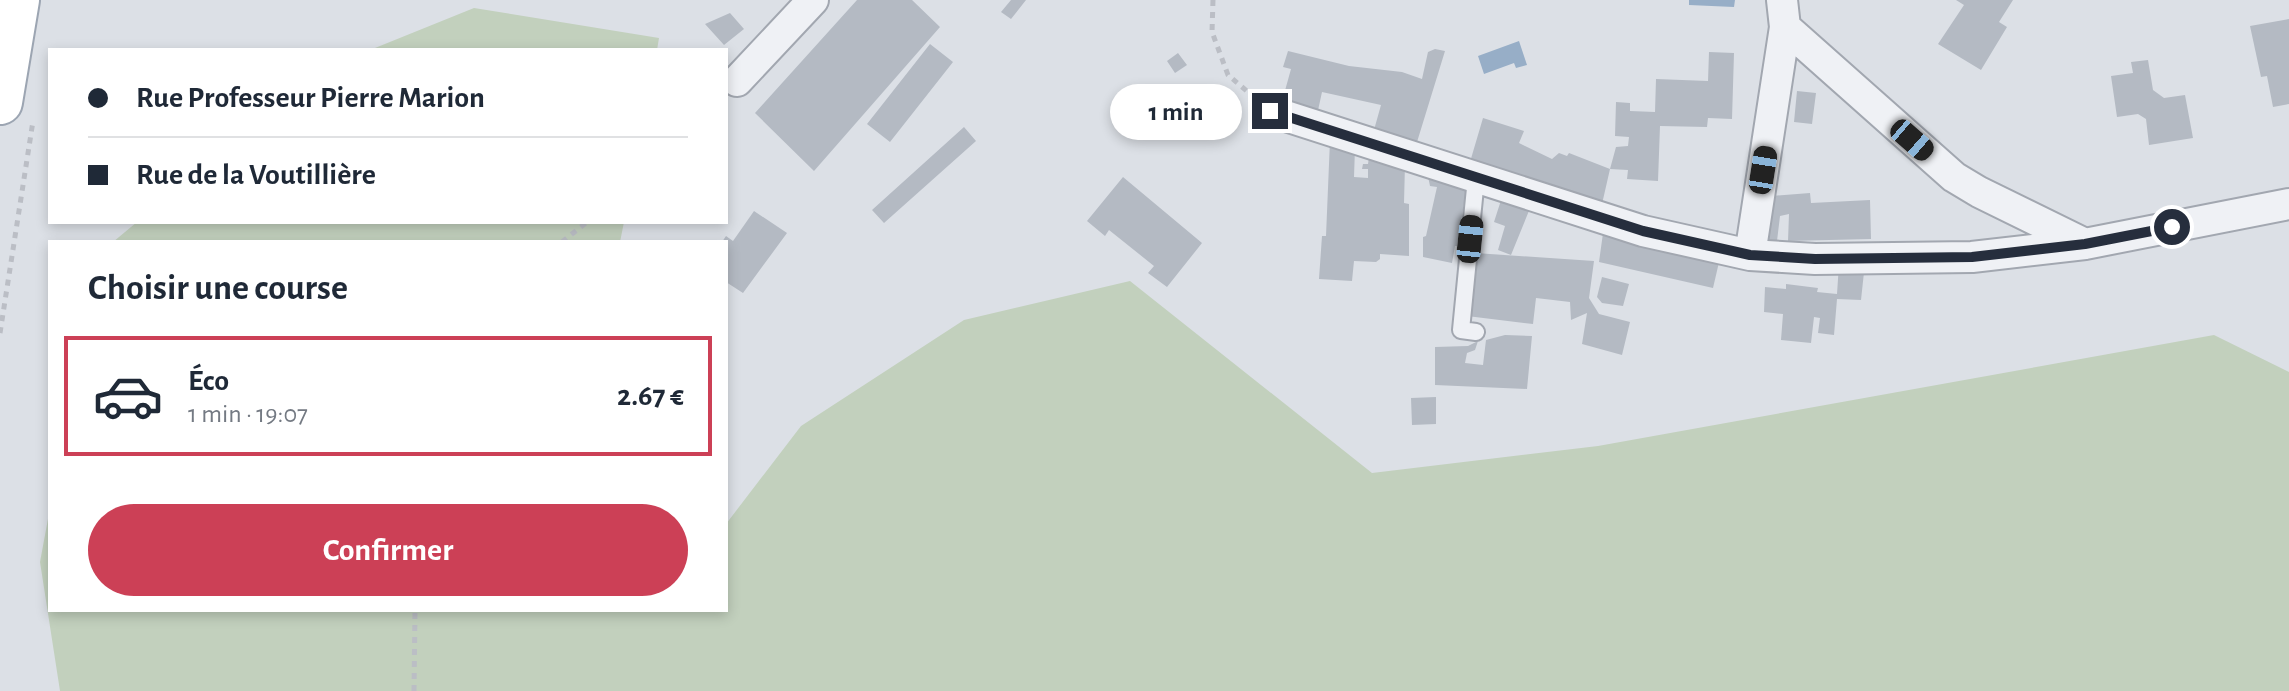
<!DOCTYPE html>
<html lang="fr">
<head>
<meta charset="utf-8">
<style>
  body { margin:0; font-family:"Alegreya Sans",sans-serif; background:#f2f2f3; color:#1f2937; height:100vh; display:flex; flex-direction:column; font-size:30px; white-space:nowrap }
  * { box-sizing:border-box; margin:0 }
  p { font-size:26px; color:#747a83 }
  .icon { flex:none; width:44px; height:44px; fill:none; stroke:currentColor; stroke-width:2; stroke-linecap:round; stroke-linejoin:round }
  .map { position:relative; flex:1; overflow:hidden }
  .panel { position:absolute; left:48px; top:240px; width:680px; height:372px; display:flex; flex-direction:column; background:#fff; border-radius:0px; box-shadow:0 4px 12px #0003 }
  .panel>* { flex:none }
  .banner { position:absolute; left:48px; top:48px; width:680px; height:176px; border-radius:0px; box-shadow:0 4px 12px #0003; display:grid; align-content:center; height:176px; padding:0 40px; background:#fff }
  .end { position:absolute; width:36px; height:36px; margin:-18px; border:10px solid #262e3d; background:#fff; box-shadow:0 0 0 4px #fff }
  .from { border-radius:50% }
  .bubble { position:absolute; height:56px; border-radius:28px; background:#fff; box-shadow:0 4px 12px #0003; font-size:26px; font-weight:700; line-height:56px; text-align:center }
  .car { position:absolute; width:24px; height:48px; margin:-24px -12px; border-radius:10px; box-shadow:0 0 6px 2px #0007; background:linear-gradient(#222 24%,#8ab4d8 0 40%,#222 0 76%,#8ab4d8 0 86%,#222 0) }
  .banner b { display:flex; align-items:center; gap:28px; height:76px; font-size:30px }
  .banner b+b { border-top:2px solid #e0e1e3 }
  .banner i { width:20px; height:20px; background:#1f2937 }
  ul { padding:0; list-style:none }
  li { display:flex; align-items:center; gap:24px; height:120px; margin:0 16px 12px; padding:0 24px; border:4px solid #e0e1e3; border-radius:0px }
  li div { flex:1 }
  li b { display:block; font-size:30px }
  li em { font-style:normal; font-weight:700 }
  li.current { border-color:#cc4056 }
  li>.icon { width:72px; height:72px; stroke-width:1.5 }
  h2 { padding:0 40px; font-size:36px; line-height:96px }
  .primary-button { display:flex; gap:16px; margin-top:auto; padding:16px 40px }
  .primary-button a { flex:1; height:92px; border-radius:48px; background:#cc4056; color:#fff; font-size:32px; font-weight:700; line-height:92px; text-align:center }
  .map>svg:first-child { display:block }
  .green { fill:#c2d0bd }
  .water { fill:#97aec7 }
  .building { fill:#b4bac3 }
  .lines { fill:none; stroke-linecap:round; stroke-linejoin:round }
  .service-casing { stroke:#a2a7b0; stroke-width:20 }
  .minor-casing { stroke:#a2a7b0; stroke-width:34 }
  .primary-casing { stroke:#9ca5b2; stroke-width:48 }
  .path { stroke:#bbbec5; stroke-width:5; stroke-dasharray:6 6; stroke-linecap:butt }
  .service { stroke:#eff1f5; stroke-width:16 }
  .minor { stroke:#eff1f5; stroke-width:30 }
  .primary { stroke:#fff; stroke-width:44 }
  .route { stroke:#262e3d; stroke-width:10 }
</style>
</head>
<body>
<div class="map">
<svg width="2289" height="691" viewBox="0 0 2289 691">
  <rect width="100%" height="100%" fill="#dce0e6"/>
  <path class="green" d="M474 8 659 38 657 50H370Z
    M137 222H624L620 242H113Z
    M1130 281 1372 473 1598 446 2214 335 2289 372V691H60L40 562 50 508V610H726V524L801 426 964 320Z"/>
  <path class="water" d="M1689 0H1735L1734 7 1689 5Z
    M1519 41 1527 65 1516 68 1514 63 1484 74 1478 56Z"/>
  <path class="building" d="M857 0H912L940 27 814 171 755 113Z
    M1011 0H1026L1011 19 1001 12Z
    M1956 0H2013L1999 22 2007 27 1981 70 1938 44 1964 5Z
    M730 13 744 29 724 45 705 24Z
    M2289 19V104L2273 107 2267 76 2261 77 2250 26Z
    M930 44 953 62 890 142 867 124Z
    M1435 49 1445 51 1417 142 1374 130 1381 105 1322 92 1317 115 1281 105 1291 69 1283 67 1288 51 1349 66 1402 72 1422 79 1428 52Z
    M1709 52 1734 53 1732 119 1708 118 1707 127 1660 126 1658 181 1627 179 1628 170 1610 169 1602 204 1549 188 1522 176 1470 162 1483 118 1524 131 1519 143 1552 159 1559 153 1567 156 1569 153 1610 169 1616 147 1628 146 1629 137 1615 136 1616 102 1630 103V111L1655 112 1656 79 1708 81Z
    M1178 53 1187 65 1175 73 1167 61Z
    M2148 60 2153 90 2164 98 2185 95 2193 138 2149 145 2146 119 2138 114 2117 117 2111 76 2133 73 2131 62Z
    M1797 91 1816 93 1812 124 1794 122Z
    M964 127 976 141 884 223 872 210Z
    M1330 140 1355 148 1354 177 1368 178V169H1362L1363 164H1368L1369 157 1405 164 1404 203 1409 204V256L1380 254V259L1376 262 1354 261 1352 281 1319 279 1322 236H1326Z
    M1427 172 1467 186 1457 246H1455L1452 263 1423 257V237L1426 236 1437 187 1430 186Z
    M1123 177 1202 243 1167 287 1148 273 1154 266 1109 230 1105 236 1087 221Z
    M1810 193 1811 203 1870 200 1871 239 1788 241 1789 214 1780 216 1777 241H1766L1771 196Z
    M1503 194 1533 201 1511 255 1498 250 1505 226 1494 222Z
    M754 211 787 233 743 293 726 282V242H722L726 236 733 241Z
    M1604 226 1720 258 1713 288 1599 262Z
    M1475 253 1594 261 1589 298 1599 314 1630 322 1622 355 1582 344 1587 313 1571 320 1570 302 1536 298 1533 324 1467 316Z
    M1865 263 1861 300 1837 299 1834 335 1818 333 1820 318 1814 317 1811 343 1781 340 1783 314 1764 312 1765 287 1786 289V284L1818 288 1817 292 1837 294 1839 264Z
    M1602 277 1629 284 1623 306 1602 303 1597 297Z
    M1505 335 1532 336 1527 389 1435 385V347L1468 346 1478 341 1475 350 1467 353 1465 363 1483 365 1486 340Z
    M1436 397V424L1412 425 1411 398Z"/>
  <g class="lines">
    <defs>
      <path id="service" d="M1476 332 1461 330 1476 178"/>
      <path id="minor" d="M1785 27 1954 177 1979 192 2085 244
        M737 81 813 0
        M1270 111 1643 231 1750 255 1815 259 1972 257 2085 244 2289 204
        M1750 255 1785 27 1782 0"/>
      <path id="primary" d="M0 102 17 0"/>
    </defs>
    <use href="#service" class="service-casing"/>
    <use href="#minor" class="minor-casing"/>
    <use href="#primary" class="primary-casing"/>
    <path class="path" d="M1213 0 1212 32 1228 75 1248 92
      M562 242 587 222
      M0 333 33 121
      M414 691 415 610"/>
    <use href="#service" class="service"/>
    <use href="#minor" class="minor"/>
    <use href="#primary" class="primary"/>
  </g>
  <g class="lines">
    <path class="route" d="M1270 111 1643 231 1750 255 1815 259 1972 257 2085 244 2172 227"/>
  </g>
</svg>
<i class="end from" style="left:2172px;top:227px"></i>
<i class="end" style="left:1270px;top:111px"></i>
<div class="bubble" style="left:1110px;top:84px;width:132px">1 min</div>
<i class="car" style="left:1912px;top:140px;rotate:131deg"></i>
<i class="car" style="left:1763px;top:170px;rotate:9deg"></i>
<i class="car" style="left:1470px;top:239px;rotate:6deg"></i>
<div class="banner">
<b><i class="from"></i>Rue Professeur Pierre Marion</b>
<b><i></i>Rue de la Voutillière</b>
</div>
<section class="panel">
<h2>Choisir une course</h2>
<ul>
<li class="current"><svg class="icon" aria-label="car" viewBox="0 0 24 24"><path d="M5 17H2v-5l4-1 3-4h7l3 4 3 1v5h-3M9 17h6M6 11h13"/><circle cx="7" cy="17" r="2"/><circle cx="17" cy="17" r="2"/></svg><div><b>Éco</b><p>1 min · 19:07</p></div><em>2.67 €</em></li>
</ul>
<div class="primary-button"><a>Confirmer</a></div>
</section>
</div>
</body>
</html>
